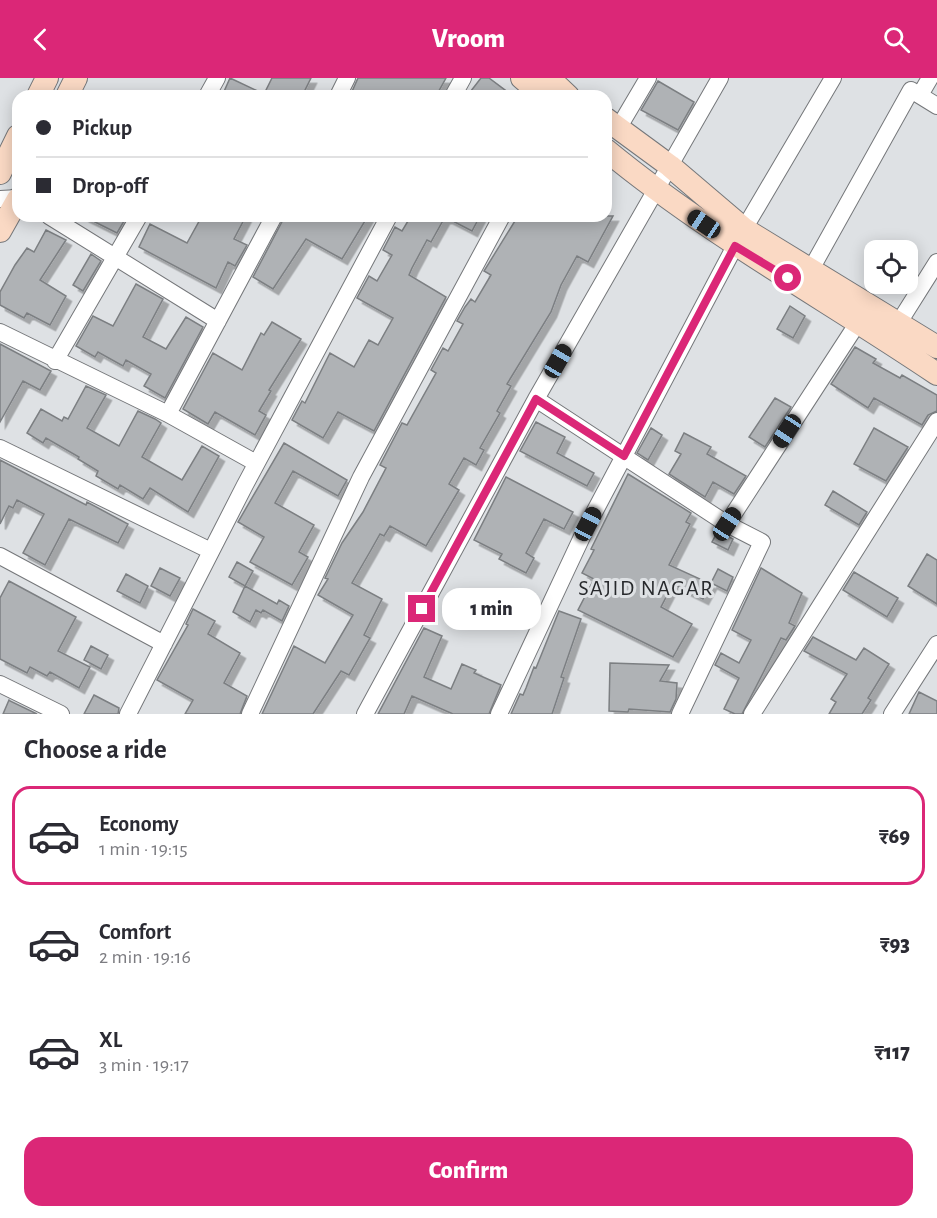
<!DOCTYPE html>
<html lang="en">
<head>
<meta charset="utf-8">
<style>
  body { margin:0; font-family:"Alegreya Sans",sans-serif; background:#f7f7f7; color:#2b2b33; height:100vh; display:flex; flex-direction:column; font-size:22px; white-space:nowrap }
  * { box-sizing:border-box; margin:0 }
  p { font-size:20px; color:#7c7c81 }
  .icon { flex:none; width:33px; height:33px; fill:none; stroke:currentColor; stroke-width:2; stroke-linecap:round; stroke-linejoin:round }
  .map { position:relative; height:636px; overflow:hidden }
  .drawer { display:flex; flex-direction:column; background:#fff; flex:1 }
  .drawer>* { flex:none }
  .guide { position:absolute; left:12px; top:12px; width:600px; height:132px; border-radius:18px; box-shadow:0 3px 15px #0003; display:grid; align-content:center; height:132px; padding:0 24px; background:#fff }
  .tools { position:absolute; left:864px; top:162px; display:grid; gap:12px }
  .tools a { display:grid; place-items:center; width:54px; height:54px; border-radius:12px; background:#fff; box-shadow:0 3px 15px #0003; font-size:30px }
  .end { position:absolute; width:27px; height:27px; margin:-14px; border:8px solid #db2777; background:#fff; box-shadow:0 0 0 3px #fff }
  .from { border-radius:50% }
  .bubble { position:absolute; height:42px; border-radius:18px; background:#fff; box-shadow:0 3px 15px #0003; font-size:20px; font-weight:800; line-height:42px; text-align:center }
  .car { position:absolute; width:18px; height:36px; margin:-18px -9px; border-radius:8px; box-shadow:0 0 4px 2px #0007; background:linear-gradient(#222 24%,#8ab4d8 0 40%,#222 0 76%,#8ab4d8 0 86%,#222 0) }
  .guide b { display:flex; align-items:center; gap:21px; height:57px; font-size:22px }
  .guide b+b { border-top:2px solid #e1e1e2 }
  .guide i { width:15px; height:15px; background:#2b2b33 }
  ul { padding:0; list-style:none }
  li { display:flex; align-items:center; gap:18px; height:99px; margin:0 12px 9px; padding:0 12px; border:3px solid transparent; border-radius:18px }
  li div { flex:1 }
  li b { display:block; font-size:22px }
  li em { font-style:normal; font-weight:800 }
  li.selected { border-color:#db2777 }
  li>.icon { width:54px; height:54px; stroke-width:1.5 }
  h2 { padding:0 24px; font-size:27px; line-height:72px }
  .button { display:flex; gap:12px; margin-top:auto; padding:12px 24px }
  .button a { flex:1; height:69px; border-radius:18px; background:#db2777; color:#fff; font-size:24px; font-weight:800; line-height:69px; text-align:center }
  header { display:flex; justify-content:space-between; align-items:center; height:78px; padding:0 24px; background:#db2777; color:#fff; font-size:27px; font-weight:800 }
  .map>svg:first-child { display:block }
  .building { fill:#afb2b5; stroke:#7c7f82; stroke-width:1.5; filter:url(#shadow) }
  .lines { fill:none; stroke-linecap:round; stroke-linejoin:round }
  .street-casing { stroke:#75777a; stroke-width:18 }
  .secondary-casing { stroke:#75777a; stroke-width:24 }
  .street { stroke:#fff; stroke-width:16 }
  .secondary { stroke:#fad9c4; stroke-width:22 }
  .route { stroke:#db2777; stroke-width:8 }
  .labels { text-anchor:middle; stroke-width:6; stroke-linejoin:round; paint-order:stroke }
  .neighbourhood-label { font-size:22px; letter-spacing:1.5px; fill:#27292c; stroke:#dee1e4 }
</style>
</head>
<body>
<header><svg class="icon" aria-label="back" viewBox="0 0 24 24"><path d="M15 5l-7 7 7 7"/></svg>Vroom<svg class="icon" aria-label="search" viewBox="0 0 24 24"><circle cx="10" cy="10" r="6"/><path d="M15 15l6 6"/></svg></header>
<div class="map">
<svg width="937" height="636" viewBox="0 0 937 636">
  <defs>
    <filter id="shadow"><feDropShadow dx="5.5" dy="5.5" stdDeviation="0" flood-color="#0004"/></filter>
  </defs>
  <rect width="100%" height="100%" fill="#dee1e4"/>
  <path class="building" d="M230 0 264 16 272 0H311L302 18H222Z
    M358 0H446L436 18H350Z
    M481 0H489L513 18H467Z
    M658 3 694 24 678 52 641 32Z
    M83 138H127L117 155Z
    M202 138H246L234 161 247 167 235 188 228 184 216 210 139 169 150 146 187 165Z
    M285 138H368L342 181 306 161 273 211 253 199Z
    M411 138H480L472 153 445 139 431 164 427 162 412 190 409 197 446 219 374 353 338 334 323 360 292 342 302 323 305 325 330 275 354 289 369 262 378 267 393 240 357 220 369 198 377 203 392 177 383 172 395 149 402 153Z
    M518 138H613L588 184 577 178 561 207 551 234 507 306 511 308 497 333 500 335 480 370 484 372 476 387 464 380 449 406 459 412 426 468 390 448 384 458 380 456 371 472 352 505 382 521 364 557 370 560 349 597 341 593 313 636H262L294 568 325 585 353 537 318 517 328 501 325 500 342 465 363 434 386 390 380 387 402 345 407 347 436 295 431 292 443 270 448 273 463 246 457 243 465 229 471 221 475 224 491 197 484 193Z
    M46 152 66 162 40 202 66 218 50 247 27 235 24 240 0 227V214L15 187 27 170 34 174Z
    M91 176 101 183 83 213 73 207Z
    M136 206 163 221 143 259 166 271 186 239 203 249 165 320 144 308 151 296 126 282 123 288 98 274 95 279 76 268 93 238 113 248Z
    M790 228 805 238 793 260 777 251Z
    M272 244 301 261 269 312 271 313 259 333 266 337 255 357 215 334 208 346 183 331 213 275 242 292 261 255 264 257Z
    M0 266 51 293 40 312 23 303 0 344Z
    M855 269 876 281 873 285 900 300 902 297 937 317V333L928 337 922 347 874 320 868 330 831 306Z
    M86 308 106 317 87 350 119 368 138 333 155 341 161 345 142 379 182 402 202 368 219 378 188 434 150 410 143 421 120 407 118 411 96 398 98 393 78 381 79 379 46 360 43 365 27 355 41 331 62 343 64 339 68 341Z
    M775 320 791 329 765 369 749 359Z
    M536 344 565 359 557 375 594 395 587 408 520 373Z
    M651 350 662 357 648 382 637 375Z
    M874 350 908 369 886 403 854 386Z
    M684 355 711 369 707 376 746 398 734 416 713 404 705 419 669 396 681 376 675 373Z
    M284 365 347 402 338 418 293 393 275 425 314 447 299 474 308 479 292 507 250 484 264 459 238 444Z
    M0 382 86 427 87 424 128 446 118 465 69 441 45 487 23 475 44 436 17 422 13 430 9 428 0 446Z
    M628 396 691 435 686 444 690 446 669 487 711 506 703 521 673 506 661 529 692 546 673 579 578 532 594 501 582 495 594 472 591 471Z
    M506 399 573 434 564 451 544 441 526 475 534 480 526 495 499 481 502 476 474 462Z
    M833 413 867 434 859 447 825 427Z
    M718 453 733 461 728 472 712 464Z
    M927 476 937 482V526L908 508Z
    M237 484 253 493 245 508 229 499Z
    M160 490 180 500 170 518 151 508Z
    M761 490 802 515 789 545 795 548 786 562 781 560 742 636H735L724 631 739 600 715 587 721 575 739 585 751 562 732 552Z
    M718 491 733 499 727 513 711 505Z
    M854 494 898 520 887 539 843 512Z
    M126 496 148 508 140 525 117 513Z
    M9 503 76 539 58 573 90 589 79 610 50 594 47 598 30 589 27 595 0 581V520Z
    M245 508 277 526 279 522 289 528 282 543 263 532 261 535 256 532 250 544 233 534Z
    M193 531 215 543 208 556 240 575 224 605 247 618 240 636H185L193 622 157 602 188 547 186 546Z
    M559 533 581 541 561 599 564 600 552 636H511L520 616 523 617 526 610 534 589 536 590Z
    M424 550 442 558 424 599 451 611 462 586 476 592 474 595 501 607 489 636H453L412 618 404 636H378Z
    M813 559 856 582 864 570 889 586 868 620 871 622 862 636H829L836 624 831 621 847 596 804 573Z
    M91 568 108 577 101 591 84 582Z
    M610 585 669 587 660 603 677 605 676 621 670 634 629 631 628 634 609 633Z
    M919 614 937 623V636H909Z
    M94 617 119 630 118 636H84Z
    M9 622 10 623 37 636H3Z"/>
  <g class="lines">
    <defs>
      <path id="street" d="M920 17 930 0
        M207 18 217 0
        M338 18 347 0
        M453 18 463 0
        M619 49 648 0
        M0 121 18 120
        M49 138 218 243
        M744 151 833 0
        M810 193 911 12 937 28
        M898 246 937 184
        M0 254 168 336 256 385
        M55 283 139 138
        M536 321 727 446 859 243
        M168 336 274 138
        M0 370 211 473
        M0 478 164 566
        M0 606 61 636
        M128 636 245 407 389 138
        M250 636 361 399 502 138
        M365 636 536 321 720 0
        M499 636 588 446 735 168
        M680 636 762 464 727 446
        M752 636 937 343
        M892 636 937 566"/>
      <path id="secondary" d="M522 0 543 18
        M549 0 568 18
        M38 18 47 0
        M67 18 76 0
        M606 41 670 88 744 151 937 269
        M606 72C709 157 826 221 937 296
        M0 95 18 58
        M0 153 18 121"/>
    </defs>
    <use href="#street" class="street-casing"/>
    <use href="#secondary" class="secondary-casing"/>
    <use href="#street" class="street"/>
    <use href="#secondary" class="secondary"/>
  </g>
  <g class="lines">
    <path class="route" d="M422 531 536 321 624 378 735 168 788 200"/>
  </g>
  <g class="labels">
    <g class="neighbourhood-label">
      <text x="646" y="517">SAJID NAGAR</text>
    </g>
  </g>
</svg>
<div class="tools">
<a><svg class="icon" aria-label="locate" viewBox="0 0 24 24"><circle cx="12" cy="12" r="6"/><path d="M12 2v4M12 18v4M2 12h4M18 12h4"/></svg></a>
</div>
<i class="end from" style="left:788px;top:200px"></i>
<i class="end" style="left:422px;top:531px"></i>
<div class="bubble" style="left:442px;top:510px;width:99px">1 min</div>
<i class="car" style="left:704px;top:146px;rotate:304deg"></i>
<i class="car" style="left:558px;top:283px;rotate:30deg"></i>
<i class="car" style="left:787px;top:353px;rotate:213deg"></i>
<i class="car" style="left:588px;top:446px;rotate:28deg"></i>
<i class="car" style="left:727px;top:446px;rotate:33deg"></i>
<div class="guide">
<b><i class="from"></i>Pickup</b>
<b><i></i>Drop-off</b>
</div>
</div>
<section class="drawer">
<h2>Choose a ride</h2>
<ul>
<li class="selected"><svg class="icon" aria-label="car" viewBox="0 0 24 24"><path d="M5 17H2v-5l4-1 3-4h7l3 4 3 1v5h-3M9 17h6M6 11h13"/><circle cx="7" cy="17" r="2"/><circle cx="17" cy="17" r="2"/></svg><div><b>Economy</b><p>1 min · 19:15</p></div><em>₹69</em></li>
<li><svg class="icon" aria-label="car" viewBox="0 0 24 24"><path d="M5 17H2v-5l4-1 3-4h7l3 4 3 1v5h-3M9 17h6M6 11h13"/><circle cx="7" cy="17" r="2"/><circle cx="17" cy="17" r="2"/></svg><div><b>Comfort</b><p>2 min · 19:16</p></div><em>₹93</em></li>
<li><svg class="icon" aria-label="car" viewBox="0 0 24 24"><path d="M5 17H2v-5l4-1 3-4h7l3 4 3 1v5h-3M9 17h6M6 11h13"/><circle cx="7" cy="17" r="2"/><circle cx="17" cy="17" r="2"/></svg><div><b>XL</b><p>3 min · 19:17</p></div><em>₹117</em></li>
</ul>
<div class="button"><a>Confirm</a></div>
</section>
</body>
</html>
